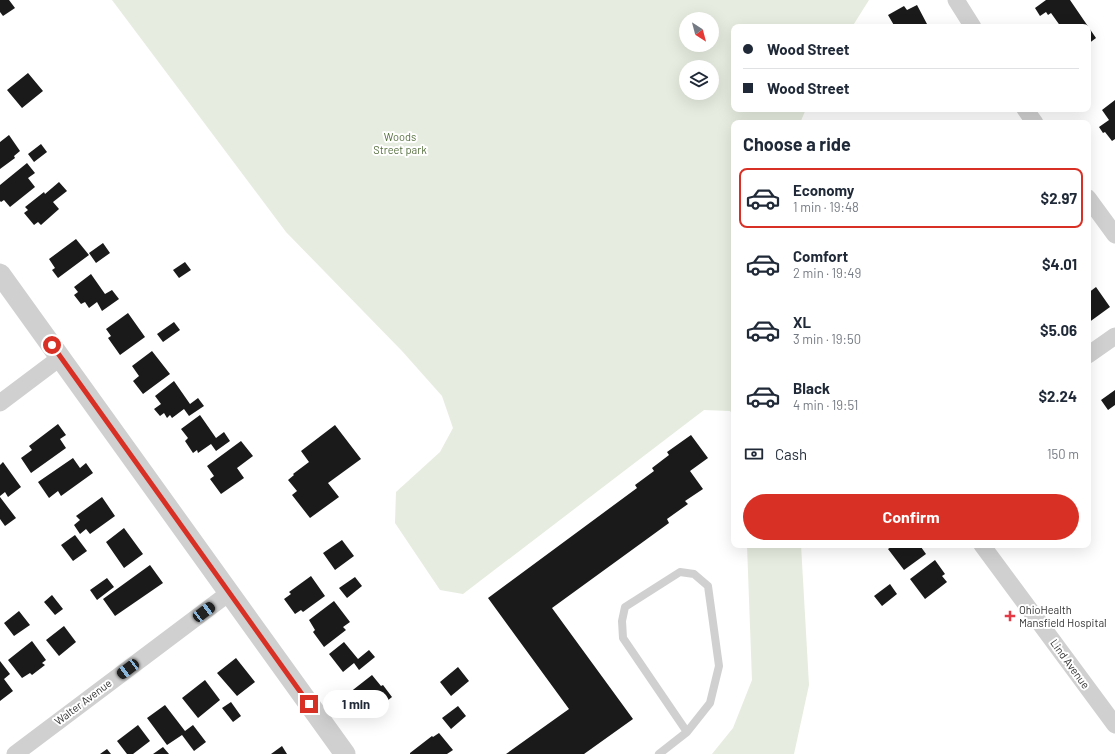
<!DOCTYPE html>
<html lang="en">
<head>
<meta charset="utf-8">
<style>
  body { margin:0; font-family:Barlow,sans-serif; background:#f6f6f7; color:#1f2937; height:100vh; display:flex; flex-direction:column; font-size:15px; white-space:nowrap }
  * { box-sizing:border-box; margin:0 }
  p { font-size:13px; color:#747a83 }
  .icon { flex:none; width:22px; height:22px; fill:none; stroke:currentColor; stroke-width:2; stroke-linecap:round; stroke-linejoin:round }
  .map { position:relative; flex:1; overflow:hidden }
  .panel { position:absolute; left:731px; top:120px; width:360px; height:428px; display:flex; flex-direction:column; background:#fff; border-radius:8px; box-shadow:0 4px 16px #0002 }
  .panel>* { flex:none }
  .top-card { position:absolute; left:731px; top:24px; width:360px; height:88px; border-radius:8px; box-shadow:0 4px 16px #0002; display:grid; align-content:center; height:88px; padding:0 12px; background:#fff }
  .needle { width:26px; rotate:144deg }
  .fabs { position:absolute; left:679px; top:12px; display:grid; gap:8px }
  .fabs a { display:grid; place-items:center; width:40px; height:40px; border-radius:50%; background:#fff; box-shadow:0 4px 16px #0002; font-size:20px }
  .end { position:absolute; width:18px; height:18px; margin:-9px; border:5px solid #d93025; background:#fff; box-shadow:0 0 0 2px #fff }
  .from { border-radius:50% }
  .bubble { position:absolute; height:28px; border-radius:14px; background:#fff; box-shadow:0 4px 16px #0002; font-size:13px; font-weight:700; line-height:28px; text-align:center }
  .car { position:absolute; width:12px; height:24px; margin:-12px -6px; border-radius:5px; box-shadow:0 0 3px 1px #0007; background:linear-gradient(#222 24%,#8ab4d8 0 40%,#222 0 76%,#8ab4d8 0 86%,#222 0) }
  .top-card b { display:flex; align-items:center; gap:14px; height:38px; font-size:15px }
  .top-card b+b { border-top:1px solid #e0e1e3 }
  .top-card i { width:10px; height:10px; background:#1f2937 }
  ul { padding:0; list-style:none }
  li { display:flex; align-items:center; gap:12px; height:60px; margin:0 8px 6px; padding:0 4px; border:2px solid transparent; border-radius:8px }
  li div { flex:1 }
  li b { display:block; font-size:15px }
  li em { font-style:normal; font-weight:700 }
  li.on { border-color:#d93025 }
  li>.icon { width:36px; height:36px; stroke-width:1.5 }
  h2 { padding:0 12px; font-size:18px; line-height:48px }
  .pay { display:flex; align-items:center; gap:10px; height:44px; padding:0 12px; font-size:15px }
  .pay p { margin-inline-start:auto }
  .button { display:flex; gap:8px; margin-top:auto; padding:8px 12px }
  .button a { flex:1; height:46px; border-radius:24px; background:#d93025; color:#fff; font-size:16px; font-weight:700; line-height:46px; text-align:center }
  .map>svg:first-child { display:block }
  .green { fill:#e6ecdf; fill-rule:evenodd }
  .building { fill:#1a1a1a }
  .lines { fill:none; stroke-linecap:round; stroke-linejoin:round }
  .service { stroke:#d0d0d0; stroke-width:8 }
  .minor { stroke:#d0d0d0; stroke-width:17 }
  .tertiary { stroke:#d0d0d0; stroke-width:21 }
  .route { stroke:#d93025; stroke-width:5 }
  .poi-dot { fill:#e63946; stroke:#fff; stroke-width:1.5 }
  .labels { text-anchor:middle; stroke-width:4; stroke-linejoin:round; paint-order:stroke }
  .park-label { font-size:11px; fill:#56703f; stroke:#fff }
  .poi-label { font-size:11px; fill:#333; stroke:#fff; text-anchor:start }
  .street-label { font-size:11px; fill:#333; stroke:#fff }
</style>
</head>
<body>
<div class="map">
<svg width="1115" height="754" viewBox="0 0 1115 754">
  <rect width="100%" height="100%" fill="#fff"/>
  <path class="green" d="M112 0H869L852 27H734V109H806L800 123H734V416L730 411 704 410 463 594 440 590 395 523 396 492 440 452 453 428 442 396 402 351 286 232ZM686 19H712V45H686ZM686 67H712V93H686Z
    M747 545H801L809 685 794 754H712L733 728 752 680Z"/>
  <path class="building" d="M0 0H9L15 8 3 16 0 12Z
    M1046 0H1070L1096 38 1088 44V27H1061L1051 13 1048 15 1046 12 1040 16 1035 8Z
    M917 5 927 24 921 27H895L888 15 904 6 907 10Z
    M28 73 43 91 22 108 7 90Z
    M1115 100V139L1112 141 1105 132 1103 133 1099 127 1109 120 1102 110Z
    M9 135 20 151 14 156 15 158 0 169V142Z
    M41 144 47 152 34 162 28 154Z
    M27 163 35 173 28 178 35 187 10 207 4 200 1 202 0 201V185Z
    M59 182 67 191 53 202 59 209 41 225 38 222 34 225 24 213 28 210 25 207 44 192 45 194Z
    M76 239 89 255 58 278 52 270 55 268 49 259Z
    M103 243 110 253 96 263 89 253Z
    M185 262 191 270 179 278 173 270Z
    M91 274 105 294 112 290 119 299 102 311 97 302 89 308 85 302 81 304 74 295 78 292 74 287Z
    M1096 287 1110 307 1088 323V293Z
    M128 313 145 337 120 355 108 338 111 336 106 329Z
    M174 322 180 330 163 342 157 334Z
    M152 351 170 374 143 394 133 381 139 376 132 366Z
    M174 381 190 404 198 398 204 406 189 416 184 409 172 418 170 415 167 418 164 413 160 416 154 409 161 404 155 396Z
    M1115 390V405L1108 410 1101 400Z
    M200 415 216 438 224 432 230 441 216 451 211 444 198 453 197 450 193 453 185 441 188 438 181 429Z
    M58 424 66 435 60 439 66 448 31 473 21 458 32 450 29 446Z
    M335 425 361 459 328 483 339 497 310 518 292 495 297 491 288 480 294 475 293 474 309 462 301 451Z
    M691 435 708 458 690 471 703 489 685 501 688 504 667 519 669 523 552 608 633 719 584 754H506L569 709 488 598 637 488 635 485 654 471 652 468 669 455 667 452Z
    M241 441 253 456 237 468 244 478 221 494 210 479 214 476 207 466Z
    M73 458 80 468 86 463 93 473 61 496 58 491 49 498 38 482Z
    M3 462 21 487 8 497 5 492 0 496V465Z
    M0 497 16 518 5 526 0 519Z
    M102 497 115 516 90 534 86 529 80 534 74 525 80 520 76 516Z
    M124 528 143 554 124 568 106 542Z
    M75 535 87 551 73 561 61 545Z
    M342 540 354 556 335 570 323 553Z
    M894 545H924L921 547 926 554 904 570 888 549Z
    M935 560 945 574 942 576 947 582 925 599 910 579Z
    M150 565 163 583 115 616 103 599Z
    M311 576 325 596 303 612 301 610 295 614 284 599 291 594 289 592Z
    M355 577 362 586 347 598 339 588Z
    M107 578 114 587 97 600 90 590Z
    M890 584 897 594 882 606 874 596Z
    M52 595 63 609 55 615 44 602Z
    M334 601 350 622 343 627 346 630 324 647 313 632 315 630 309 620Z
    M19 611 30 625 14 636 4 623Z
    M64 626 76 642 59 656 46 640Z
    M32 641 46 660 42 663 45 665 32 675 30 673 22 678 8 660Z
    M344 642 358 659 369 650 375 657 359 670 354 663 343 672 329 654Z
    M236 658 255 682 237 696 217 673Z
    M0 661 10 674 4 679 13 691 0 701Z
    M458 667 469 681 451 696 440 682Z
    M372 675 381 686 383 685 392 697 368 716 349 693Z
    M205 680 220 700 198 718 182 698Z
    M231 702 241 716 233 722 222 708Z
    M165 705 185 731 193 725 206 742 194 751 182 735 167 745 147 718Z
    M458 706 466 716 451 729 442 718Z
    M138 725 150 741 133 754H127L117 741Z
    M439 733 453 750 447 754H410V753L432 736 433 737Z
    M282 746 287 754H271Z
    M163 747 169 754H153Z
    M107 749 111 754H100Z"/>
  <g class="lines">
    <path class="service" d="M659 754 687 732 710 703 719 666 708 586 694 574 680 572 625 607 622 621 623 638 687 732"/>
    <path class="minor" d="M956 0 973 27
      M1025 109 1035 123
      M1088 198 1115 235
      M1088 355 1115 336
      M0 403 61 357
      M982 545 1115 725
      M15 754 229 593"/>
    <path class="tertiary" d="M0 274 345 754"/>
  </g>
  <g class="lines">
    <path class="route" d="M52 345 309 704"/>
  </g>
  <path class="poi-dot" d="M1008 610h4v4h4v4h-4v4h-4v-4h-4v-4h4z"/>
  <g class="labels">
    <g class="park-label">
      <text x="400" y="141">Woods<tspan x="400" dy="13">Street park</tspan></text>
    </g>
    <g class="poi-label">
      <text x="1019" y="614">OhioHealth<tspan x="1019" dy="13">Mansfield Hospital</tspan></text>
    </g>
    <g class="street-label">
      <text transform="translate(1070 664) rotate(54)" y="4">Lind Avenue</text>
      <text transform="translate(83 702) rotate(-37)" y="4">Walter Avenue</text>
    </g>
  </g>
</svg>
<div class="fabs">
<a><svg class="needle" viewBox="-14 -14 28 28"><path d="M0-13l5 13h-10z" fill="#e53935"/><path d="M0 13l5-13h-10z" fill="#747a83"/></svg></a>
<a><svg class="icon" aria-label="layers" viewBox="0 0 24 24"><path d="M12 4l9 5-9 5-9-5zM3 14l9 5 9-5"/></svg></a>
</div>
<i class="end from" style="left:52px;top:345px"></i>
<i class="end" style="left:309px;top:704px"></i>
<div class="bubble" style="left:323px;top:690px;width:66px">1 min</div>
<i class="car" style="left:204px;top:612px;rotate:53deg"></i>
<i class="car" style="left:128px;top:669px;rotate:233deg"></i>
<div class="top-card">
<b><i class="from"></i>Wood Street</b>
<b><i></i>Wood Street</b>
</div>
<section class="panel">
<h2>Choose a ride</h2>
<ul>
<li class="on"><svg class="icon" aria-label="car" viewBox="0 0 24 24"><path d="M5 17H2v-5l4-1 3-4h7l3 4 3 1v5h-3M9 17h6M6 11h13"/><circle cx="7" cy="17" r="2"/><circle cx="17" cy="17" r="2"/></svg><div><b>Economy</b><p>1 min · 19:48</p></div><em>$2.97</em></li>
<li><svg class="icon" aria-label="car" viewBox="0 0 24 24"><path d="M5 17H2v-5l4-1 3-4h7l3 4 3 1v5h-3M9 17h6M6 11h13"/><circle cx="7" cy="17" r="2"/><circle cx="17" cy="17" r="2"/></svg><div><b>Comfort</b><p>2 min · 19:49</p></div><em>$4.01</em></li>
<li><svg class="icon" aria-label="car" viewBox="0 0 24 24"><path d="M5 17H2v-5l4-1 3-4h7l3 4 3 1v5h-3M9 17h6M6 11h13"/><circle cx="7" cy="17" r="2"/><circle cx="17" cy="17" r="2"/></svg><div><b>XL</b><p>3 min · 19:50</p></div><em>$5.06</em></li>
<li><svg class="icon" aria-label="car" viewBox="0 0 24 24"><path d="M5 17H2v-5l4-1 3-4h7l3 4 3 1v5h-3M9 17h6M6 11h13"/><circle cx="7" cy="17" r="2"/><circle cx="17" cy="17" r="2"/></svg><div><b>Black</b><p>4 min · 19:51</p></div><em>$2.24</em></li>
</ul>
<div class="pay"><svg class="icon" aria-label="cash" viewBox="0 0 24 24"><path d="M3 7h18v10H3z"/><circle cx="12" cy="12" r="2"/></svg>Cash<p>150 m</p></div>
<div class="button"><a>Confirm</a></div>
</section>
</div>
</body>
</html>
